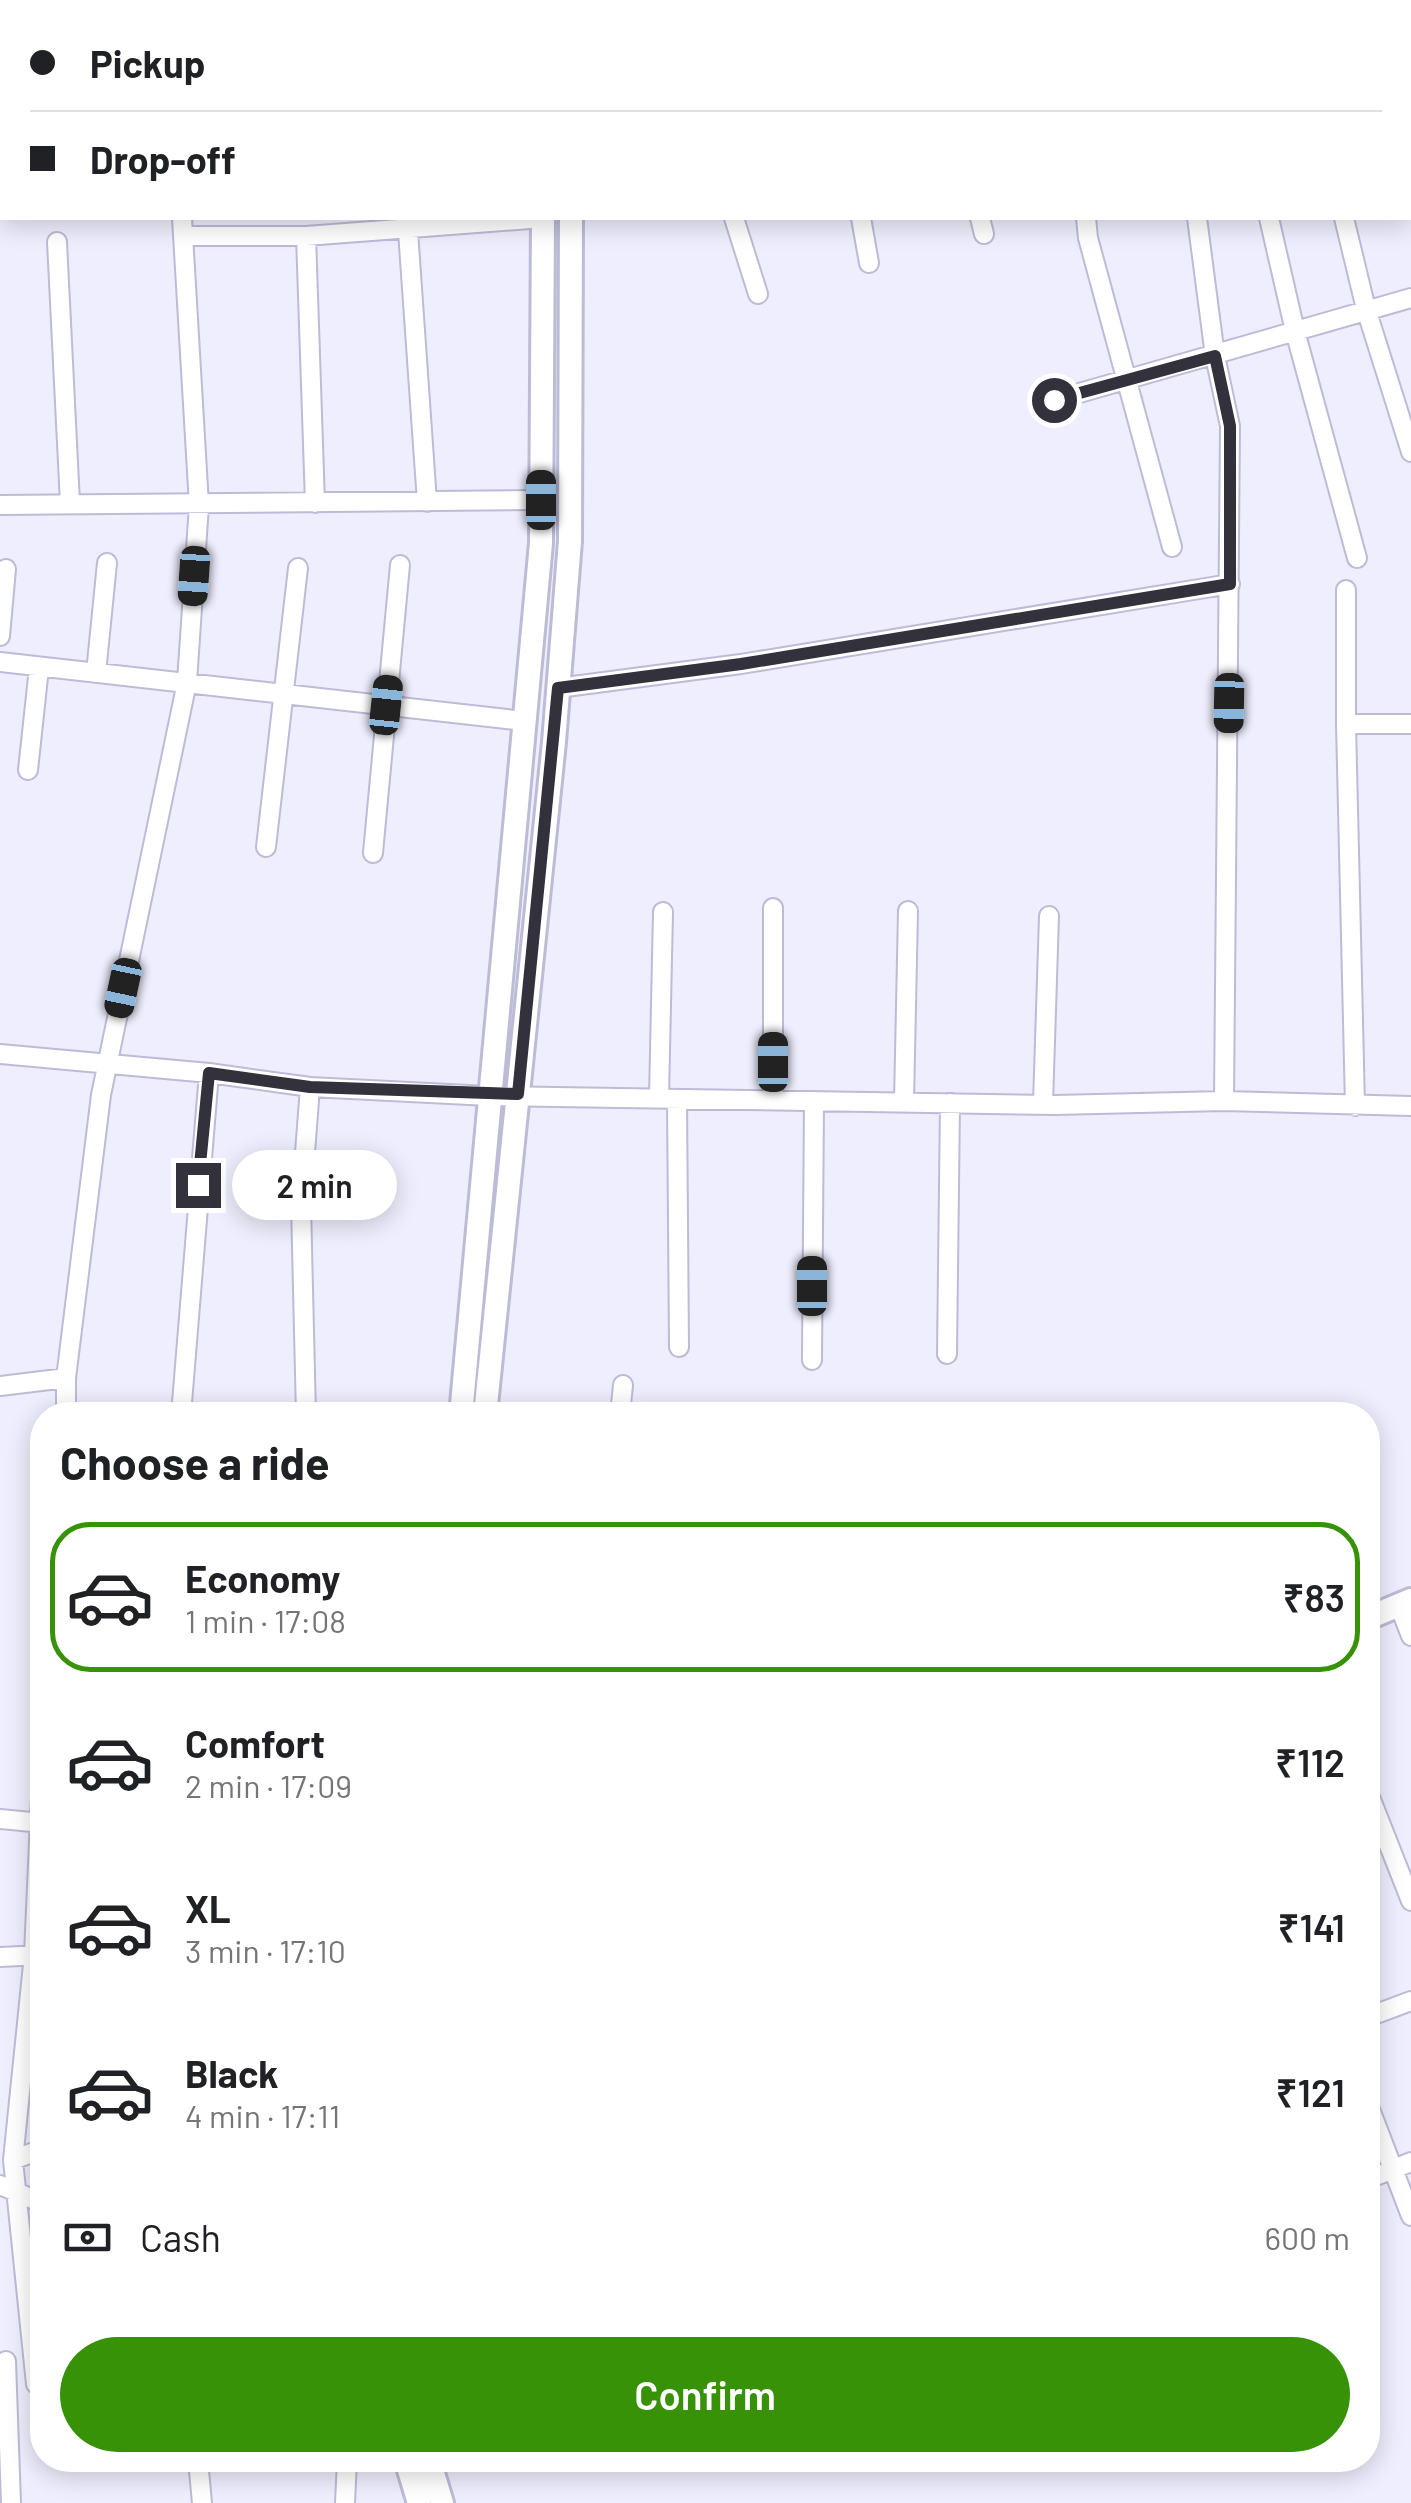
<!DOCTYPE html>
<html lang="en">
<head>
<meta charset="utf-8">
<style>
  body { margin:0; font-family:Barlow,sans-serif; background:#f6f6f6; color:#202124; height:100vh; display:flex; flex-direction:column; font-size:38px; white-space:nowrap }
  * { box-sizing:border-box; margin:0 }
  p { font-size:32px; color:#757577 }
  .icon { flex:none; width:55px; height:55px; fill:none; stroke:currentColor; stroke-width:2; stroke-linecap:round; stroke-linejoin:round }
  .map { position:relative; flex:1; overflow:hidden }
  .panel { position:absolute; left:30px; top:1402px; width:1350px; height:1070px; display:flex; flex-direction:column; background:#fff; border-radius:40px; box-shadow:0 5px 25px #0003 }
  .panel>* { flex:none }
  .banner { position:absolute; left:0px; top:0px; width:1412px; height:220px; box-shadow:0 5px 25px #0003; display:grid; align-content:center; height:220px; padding:0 30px; background:#fff }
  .end { position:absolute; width:45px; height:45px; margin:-22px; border:12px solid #32313c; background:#fff; box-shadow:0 0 0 5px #fff }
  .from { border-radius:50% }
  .bubble { position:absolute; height:70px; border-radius:35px; background:#fff; box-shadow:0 5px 25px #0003; font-size:32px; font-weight:600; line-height:70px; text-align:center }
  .car { position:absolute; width:30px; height:60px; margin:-30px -15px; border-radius:12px; box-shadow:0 0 8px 2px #0007; background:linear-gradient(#222 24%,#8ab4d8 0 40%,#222 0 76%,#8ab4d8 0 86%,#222 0) }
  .banner b { display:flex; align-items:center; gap:35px; height:95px; font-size:38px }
  .banner b+b { border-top:2px solid #e0e0e0 }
  .banner i { width:25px; height:25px; background:#202124 }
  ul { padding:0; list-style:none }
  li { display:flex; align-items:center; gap:30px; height:150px; margin:0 20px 15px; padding:0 10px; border:5px solid transparent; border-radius:40px }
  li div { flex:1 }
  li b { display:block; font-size:38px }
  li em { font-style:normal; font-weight:600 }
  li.current { border-color:#379208 }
  li>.icon { width:90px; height:90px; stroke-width:1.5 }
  h2 { padding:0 30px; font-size:45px; line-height:120px }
  .pay { display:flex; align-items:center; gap:25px; height:110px; padding:0 30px; font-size:38px }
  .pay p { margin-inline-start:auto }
  .button { display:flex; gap:20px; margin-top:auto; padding:20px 30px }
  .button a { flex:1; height:115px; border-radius:60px; background:#379208; color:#fff; font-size:40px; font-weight:600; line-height:115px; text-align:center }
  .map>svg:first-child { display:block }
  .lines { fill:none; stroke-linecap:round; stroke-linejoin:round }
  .minor-casing { stroke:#bdbbd6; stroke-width:22 }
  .tertiary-casing { stroke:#bdbbd6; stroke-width:28 }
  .minor { stroke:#fff; stroke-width:18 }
  .tertiary { stroke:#fff; stroke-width:22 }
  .route { stroke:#32313c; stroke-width:12 }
</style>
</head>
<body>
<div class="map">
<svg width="1411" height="2503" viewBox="0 0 1411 2503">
  <rect width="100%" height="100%" fill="#efeefe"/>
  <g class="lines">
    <defs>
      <path id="minor" d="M162 0 163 2
        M298 0 299 2
        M393 0V2
        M674 0V2
        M807 0 808 2
        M919 0 920 2
        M1043 0 1044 2
        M1164 0 1165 2
        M1293 0 1294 2
        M1395 0V2
        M183 2 189 0
        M1113 2 1122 0
        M1410 64 1411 68
        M0 143H2
        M734 218 758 294
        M861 218 869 263
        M980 218 984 234
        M1086 218 1088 238 1172 547
        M1197 218 1215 356 1230 426 1224 1101
        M1269 218 1295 331 1357 558
        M1344 218 1366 309 1411 452
        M408 231 427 502
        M183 236H306L543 218
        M306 236 315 503
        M57 242 70 503
        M1055 400 1411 298
        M0 505 541 500
        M1346 590V724L1355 1106
        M0 636 6 569
        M0 662 524 721
        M96 673 107 563
        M558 688 741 664 1230 584
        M1346 724H1411
        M28 770 39 668
        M266 847 298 568
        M373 853 400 565
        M773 908V1100
        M0 1054 209 1073 310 1087 489 1096 1055 1105 1224 1101 1411 1106
        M659 1098 663 912
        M677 1099 679 1347
        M904 1102 908 911
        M1043 1104 1049 916
        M947 1354 950 1103
        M812 1360 814 1101
        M0 1386 66 1378
        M66 1415V1378L101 1095 187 682 199 505 182 218
        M181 1415 209 1073
        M306 1415 301 1205 310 1087
        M620 1415 623 1385
        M1399 1605 1411 1636
        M1368 1792 1411 1901
        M0 1819 42 1823
        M0 1957 42 1955
        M1368 2017 1411 2001
        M1368 2104 1411 2216
        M13 2160 42 2149
        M1368 2179 1411 2162
        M0 2185 42 2203
        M6 2361 11 2503
        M36 2384 13 2160 34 1955 42 1774
        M198 2460 202 2503
        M345 2503 347 2460"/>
      <path id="tertiary" d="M555 2 556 0
        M577 2V0
        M461 1415 541 543 543 218
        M485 1415 554 742 570 541 571 218
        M1368 1618 1411 1600
        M406 2460 419 2503
        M429 2460 442 2503"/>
    </defs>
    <use href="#minor" class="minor-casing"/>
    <use href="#tertiary" class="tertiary-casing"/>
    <use href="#minor" class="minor"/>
    <use href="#tertiary" class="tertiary"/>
  </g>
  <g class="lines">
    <path class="route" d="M198 1185 209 1073 310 1087 518 1094 558 688 741 664 1230 584V426L1215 356 1054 400"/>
  </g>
</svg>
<i class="end from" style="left:1054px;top:400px"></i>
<i class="end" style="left:198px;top:1185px"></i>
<div class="bubble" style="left:232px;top:1150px;width:165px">2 min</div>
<i class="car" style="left:541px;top:500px;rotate:0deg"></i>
<i class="car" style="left:194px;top:576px;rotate:184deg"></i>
<i class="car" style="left:1229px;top:703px;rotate:181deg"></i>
<i class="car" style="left:386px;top:705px;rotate:6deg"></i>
<i class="car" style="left:123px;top:988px;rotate:192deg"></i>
<i class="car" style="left:773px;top:1062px;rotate:0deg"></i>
<i class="car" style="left:812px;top:1286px;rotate:0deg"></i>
<div class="banner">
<b><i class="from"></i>Pickup</b>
<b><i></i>Drop-off</b>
</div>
<section class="panel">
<h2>Choose a ride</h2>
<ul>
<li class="current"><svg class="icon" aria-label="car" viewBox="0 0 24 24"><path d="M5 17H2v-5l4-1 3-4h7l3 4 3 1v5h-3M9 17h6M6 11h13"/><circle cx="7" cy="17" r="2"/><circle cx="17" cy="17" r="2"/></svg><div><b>Economy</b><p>1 min · 17:08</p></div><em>₹83</em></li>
<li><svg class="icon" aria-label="car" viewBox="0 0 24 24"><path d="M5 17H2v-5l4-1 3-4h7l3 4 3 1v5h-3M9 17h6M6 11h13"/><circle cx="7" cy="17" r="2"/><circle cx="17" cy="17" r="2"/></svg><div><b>Comfort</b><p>2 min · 17:09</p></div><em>₹112</em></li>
<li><svg class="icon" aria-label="car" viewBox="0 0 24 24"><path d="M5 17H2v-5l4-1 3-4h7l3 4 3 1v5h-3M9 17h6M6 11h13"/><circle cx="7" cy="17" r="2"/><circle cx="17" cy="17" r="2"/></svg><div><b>XL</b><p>3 min · 17:10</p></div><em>₹141</em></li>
<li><svg class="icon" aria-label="car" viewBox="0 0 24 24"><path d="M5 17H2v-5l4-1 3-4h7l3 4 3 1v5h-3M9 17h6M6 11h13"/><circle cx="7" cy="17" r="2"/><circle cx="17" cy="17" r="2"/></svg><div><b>Black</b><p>4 min · 17:11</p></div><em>₹121</em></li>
</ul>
<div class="pay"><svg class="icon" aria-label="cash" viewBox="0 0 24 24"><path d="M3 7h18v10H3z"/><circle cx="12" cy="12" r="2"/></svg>Cash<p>600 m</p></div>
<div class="button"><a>Confirm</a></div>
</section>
</div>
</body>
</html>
